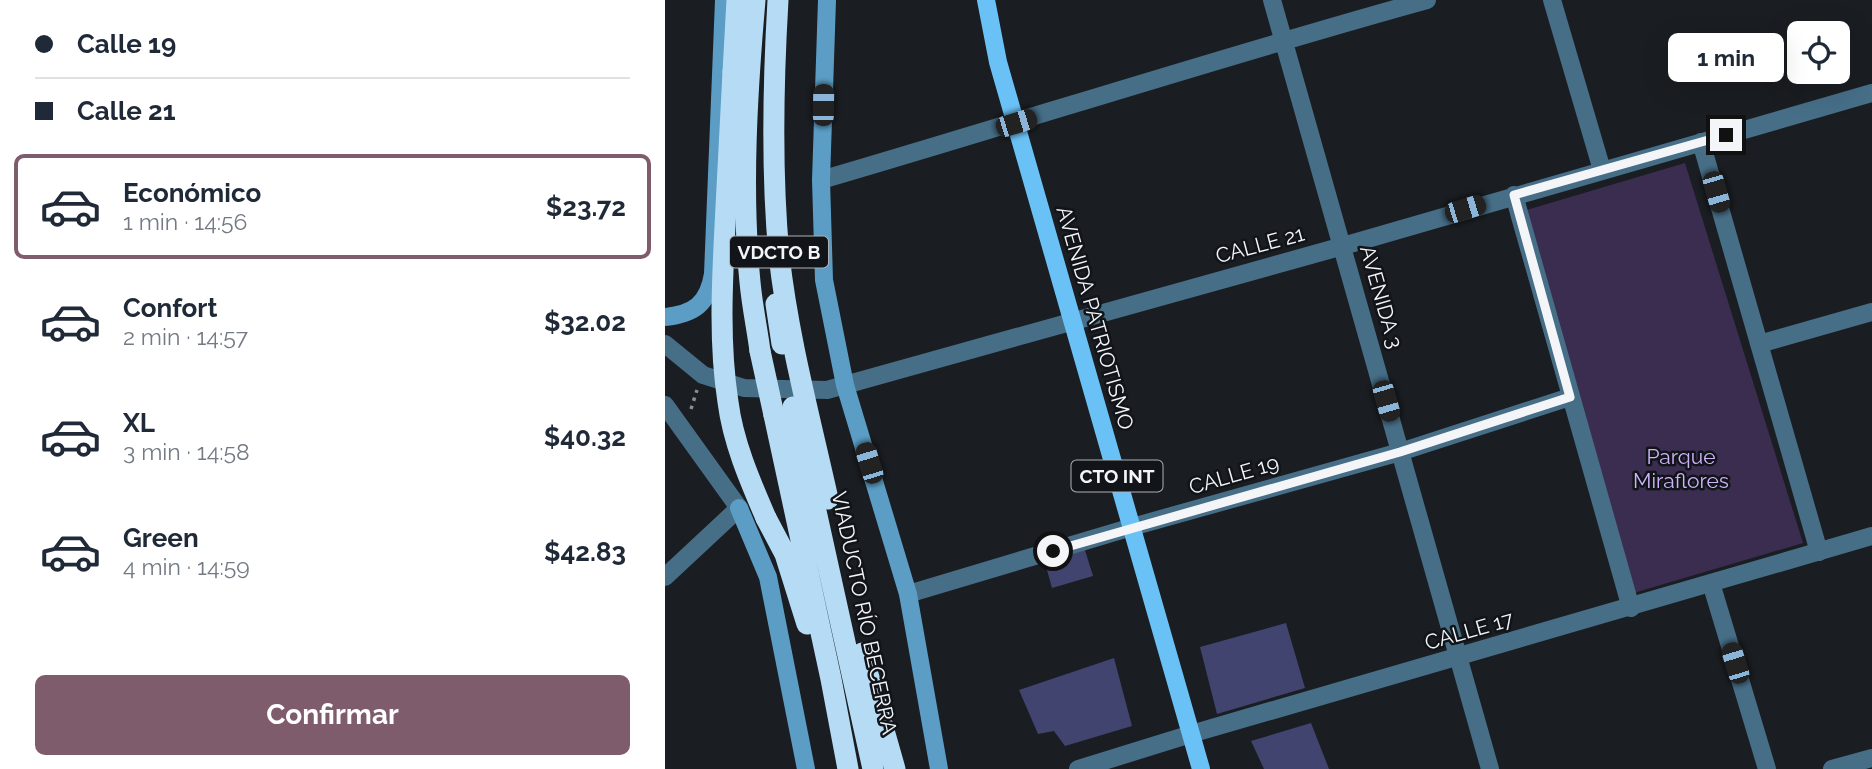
<!DOCTYPE html>
<html lang="es">
<head>
<meta charset="utf-8">
<style>
  body { margin:0; font-family:Raleway,sans-serif; background:#f2f2f3; color:#1f2937; height:100vh; display:flex; flex-direction:column; font-size:26px; white-space:nowrap }
  * { box-sizing:border-box; margin:0 }
  p { font-size:23px; color:#747a83 }
  .icon { flex:none; width:38px; height:38px; fill:none; stroke:currentColor; stroke-width:2; stroke-linecap:round; stroke-linejoin:round }
  .map { position:relative; flex:1; overflow:hidden }
  .panel { display:flex; flex-direction:column; background:#fff; width:665px }
  .panel>* { flex:none }
  .hud { display:grid; align-content:center; height:154px; padding:0 35px; background:#fff }
  .fabs { position:absolute; left:1122px; top:21px; display:grid; gap:14px }
  .fabs a { display:grid; place-items:center; width:63px; height:63px; border-radius:10px; background:#fff; box-shadow:0 7px 28px #0002; font-size:35px }
  .end { position:absolute; width:32px; height:32px; margin:-16px; border:9px solid #f3f5f8; background:#111; box-shadow:0 0 0 4px #111 }
  .from { border-radius:50% }
  .bubble { position:absolute; height:49px; border-radius:10px; background:#fff; box-shadow:0 7px 28px #0002; font-size:23px; font-weight:700; line-height:49px; text-align:center }
  .car { position:absolute; width:21px; height:42px; margin:-21px -10px; border-radius:9px; box-shadow:0 0 5px 2px #0007; background:linear-gradient(#222 24%,#8ab4d8 0 40%,#222 0 76%,#8ab4d8 0 86%,#222 0) }
  .hud b { display:flex; align-items:center; gap:24px; height:66px; font-size:26px }
  .hud b+b { border-top:2px solid #e0e1e3 }
  .hud i { width:18px; height:18px; background:#1f2937 }
  ul { padding:0; list-style:none }
  li { display:flex; align-items:center; gap:21px; height:105px; margin:0 14px 10px; padding:0 21px; border:4px solid transparent; border-radius:10px }
  li div { flex:1 }
  li b { display:block; font-size:26px }
  li em { font-style:normal; font-weight:700 }
  li.current { border-color:#7e5c6c }
  li>.icon { width:63px; height:63px; stroke-width:1.5 }
  .primary-button { display:flex; gap:14px; margin-top:auto; padding:14px 35px }
  .primary-button a { flex:1; height:80px; border-radius:10px; background:#7e5c6c; color:#fff; font-size:28px; font-weight:700; line-height:80px; text-align:center }
  main { display:flex; flex:1; min-height:0 }
  .map>svg:first-child { display:block }
  .park { fill:#3b2d50 }
  .building { fill:#424470 }
  .lines { fill:none; stroke-linecap:round; stroke-linejoin:round }
  .path { stroke:#8c8e92; stroke-width:3.5; stroke-dasharray:3.5 5; stroke-linecap:butt }
  .minor { stroke:#466e87; stroke-width:18 }
  .tertiary { stroke:#466e87; stroke-width:18 }
  .secondary { stroke:#5b9dc5; stroke-width:18 }
  .primary { stroke:#6ac1f6; stroke-width:18 }
  .motorway { stroke:#b6dcf5; stroke-width:21 }
  .motorway-bridge { stroke:#b6dcf5; stroke-width:21 }
  .route { stroke:#f3f5f8; stroke-width:9 }
  .labels { text-anchor:middle; stroke-width:5; stroke-linejoin:round; paint-order:stroke }
  .shield { fill:#111418; stroke:#afb2b5; stroke-width:2 }
  .shield-label { font-size:19px; font-weight:bold; fill:#f3f5f8 }
  .street-label { font-size:21px; fill:#f3f5f8; stroke:#111418 }
  .park-label { font-size:21px; fill:#ceb2fa; stroke:#111418 }
</style>
</head>
<body>
<main>
<section class="panel">
<div class="hud">
<b><i class="from"></i>Calle 19</b>
<b><i></i>Calle 21</b>
</div>
<ul>
<li class="current"><svg class="icon" aria-label="car" viewBox="0 0 24 24"><path d="M5 17H2v-5l4-1 3-4h7l3 4 3 1v5h-3M9 17h6M6 11h13"/><circle cx="7" cy="17" r="2"/><circle cx="17" cy="17" r="2"/></svg><div><b>Económico</b><p>1 min · 14:56</p></div><em>$23.72</em></li>
<li><svg class="icon" aria-label="car" viewBox="0 0 24 24"><path d="M5 17H2v-5l4-1 3-4h7l3 4 3 1v5h-3M9 17h6M6 11h13"/><circle cx="7" cy="17" r="2"/><circle cx="17" cy="17" r="2"/></svg><div><b>Confort</b><p>2 min · 14:57</p></div><em>$32.02</em></li>
<li><svg class="icon" aria-label="car" viewBox="0 0 24 24"><path d="M5 17H2v-5l4-1 3-4h7l3 4 3 1v5h-3M9 17h6M6 11h13"/><circle cx="7" cy="17" r="2"/><circle cx="17" cy="17" r="2"/></svg><div><b>XL</b><p>3 min · 14:58</p></div><em>$40.32</em></li>
<li><svg class="icon" aria-label="car" viewBox="0 0 24 24"><path d="M5 17H2v-5l4-1 3-4h7l3 4 3 1v5h-3M9 17h6M6 11h13"/><circle cx="7" cy="17" r="2"/><circle cx="17" cy="17" r="2"/></svg><div><b>Green</b><p>4 min · 14:59</p></div><em>$42.83</em></li>
</ul>
<div class="primary-button"><a>Confirmar</a></div>
</section>
<div class="map">
<svg width="1207" height="769" viewBox="0 0 1207 769">
  <rect width="100%" height="100%" fill="#1a1d21"/>
  <path class="park" d="M1020 163 1138 543 955 597 845 215Z"/>
  <path class="building" d="M419 547 428 576 387 588 379 559Z
    M621 623 640 688 552 714 535 647Z
    M449 658 467 726 400 746 389 731 373 734 354 690Z
    M646 723 664 769H599L586 741Z"/>
  <g class="lines">
    <path class="path" d="M26 409 32 390"/>
    <path class="minor" d="M607 0 825 769
      M887 0 937 170
      M1036 142 1154 552
      M156 180C358 121 559 56 762 0
      M849 195 966 608
      M0 344 38 375 79 388 162 390 678 246 1207 93
      M1094 344 1207 312
      M0 405 74 508 0 577
      M1046 583 1102 769
      M243 594 467 527 735 452 905 397
      M1167 769 1207 758"/>
    <path class="tertiary" d="M413 769 526 734 1207 536"/>
    <path class="secondary" d="M162 0 156 180 159 280 180 385 243 594 274 769
      M0 317C29 314 43 304 48 274L59 0
      M74 508 103 577 141 769"/>
    <path class="primary" d="M321 0 333 62 536 769"/>
    <path class="motorway" d="M90 0C82 92 76 191 85 282 87 305 92 328 95 351
      M68 72 72 0
      M111 304 117 344
      M128 407 208 769
      M109 415 166 679 183 769
      M101 518 120 554 142 624
      M197 653 230 769"/>
    <path class="motorway-bridge" d="M113 0C108 85 106 170 114 255 123 337 145 418 163 499
      M68 72C65 123 63 175 60 226 57 285 54 344 63 402 68 442 85 481 101 518
      M95 351 109 415"/>
  </g>
  <g class="lines">
    <path class="route" d="M388 551 735 452 905 397 849 195 1061 135"/>
  </g>
  <g class="labels">
    <g class="shield">
      <rect x="65" y="236.5" width="98" height="31" rx="5"/>
      <rect x="406.5" y="460.5" width="91" height="31" rx="5"/>
    </g>
    <g class="shield-label">
      <text x="114" y="259">VDCTO B</text>
      <text x="452" y="483">CTO INT</text>
    </g>
    <g class="street-label">
      <text transform="translate(595 245) rotate(-15)" y="7">CALLE 21</text>
      <text transform="translate(716 297) rotate(74)" y="7">AVENIDA 3</text>
      <text transform="translate(430 318) rotate(74)" y="7">AVENIDA PATRIOTISMO</text>
      <text transform="translate(569 475) rotate(-16)" y="7">CALLE 19</text>
      <text transform="translate(199 613) rotate(78)" y="7">VIADUCTO RÍO BECERRA</text>
      <text transform="translate(804 631) rotate(-16)" y="7">CALLE 17</text>
    </g>
    <g class="park-label">
      <text x="1016" y="464">Parque<tspan x="1016" dy="24">Miraflores</tspan></text>
    </g>
  </g>
</svg>
<div class="fabs">
<a><svg class="icon" aria-label="locate" viewBox="0 0 24 24"><circle cx="12" cy="12" r="6"/><path d="M12 2v4M12 18v4M2 12h4M18 12h4"/></svg></a>
</div>
<i class="end from" style="left:388px;top:551px"></i>
<i class="end" style="left:1061px;top:135px"></i>
<div class="bubble" style="left:1003px;top:33px;width:116px">1 min</div>
<i class="car" style="left:158px;top:105px;rotate:1deg"></i>
<i class="car" style="left:351px;top:123px;rotate:73deg"></i>
<i class="car" style="left:1051px;top:192px;rotate:164deg"></i>
<i class="car" style="left:800px;top:209px;rotate:73deg"></i>
<i class="car" style="left:721px;top:401px;rotate:164deg"></i>
<i class="car" style="left:204px;top:463px;rotate:343deg"></i>
<i class="car" style="left:1070px;top:663px;rotate:343deg"></i>
</div>
</main>
</body>
</html>
